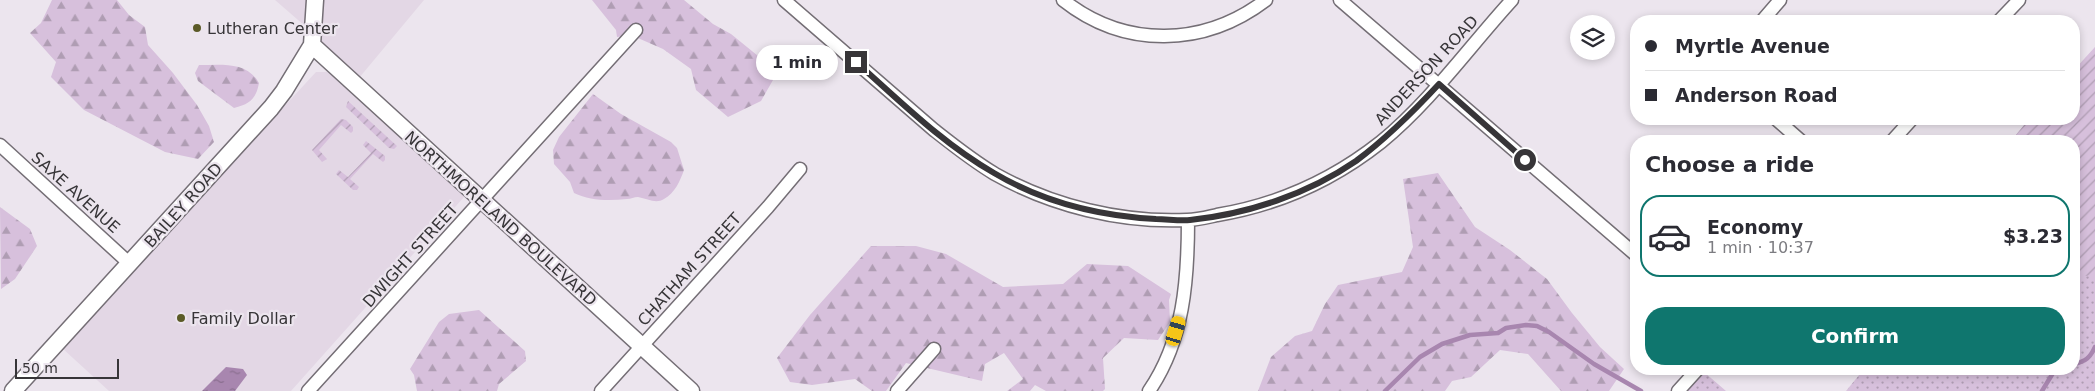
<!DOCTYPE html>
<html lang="en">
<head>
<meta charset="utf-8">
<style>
  body { margin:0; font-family:"DejaVu Sans",sans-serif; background:#f2f2f3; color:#2b2b33; height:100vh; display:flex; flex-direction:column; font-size:19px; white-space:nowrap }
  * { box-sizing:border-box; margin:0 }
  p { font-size:16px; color:#7c7c81 }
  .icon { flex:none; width:28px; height:28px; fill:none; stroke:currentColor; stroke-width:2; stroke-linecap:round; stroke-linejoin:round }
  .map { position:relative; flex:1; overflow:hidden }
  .panel { position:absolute; left:1630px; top:135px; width:450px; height:240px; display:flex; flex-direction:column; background:#fff; border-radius:20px; box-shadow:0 2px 8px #0003 }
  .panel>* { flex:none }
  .hud { position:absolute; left:1630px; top:15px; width:450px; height:110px; border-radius:20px; box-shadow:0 2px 8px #0003; display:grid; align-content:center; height:110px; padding:0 15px; background:#fff }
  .fabs { position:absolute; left:1570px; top:15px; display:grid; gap:10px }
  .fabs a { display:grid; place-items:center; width:45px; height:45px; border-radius:50%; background:#fff; box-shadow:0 2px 8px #0003; font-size:25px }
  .scale { position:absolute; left:15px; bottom:12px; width:104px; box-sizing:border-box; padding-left:5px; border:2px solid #373538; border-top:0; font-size:14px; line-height:18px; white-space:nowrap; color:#373538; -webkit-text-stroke:4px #ece5ee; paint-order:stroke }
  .end { position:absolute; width:22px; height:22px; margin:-11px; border:6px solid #373538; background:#fff; box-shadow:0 0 0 2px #fff }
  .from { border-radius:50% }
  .bubble { position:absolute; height:35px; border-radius:18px; background:#fff; box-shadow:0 2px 8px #0003; font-size:16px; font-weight:700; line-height:35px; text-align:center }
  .car { position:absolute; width:15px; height:30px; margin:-15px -8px; border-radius:6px; box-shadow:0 0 4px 1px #0007; background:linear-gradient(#f5c518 24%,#345 0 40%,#f5c518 0 76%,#345 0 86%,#f5c518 0) }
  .hud b { display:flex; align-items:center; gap:18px; height:48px; font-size:19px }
  .hud b+b { border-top:1px solid #e1e1e2 }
  .hud i { width:12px; height:12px; background:#2b2b33 }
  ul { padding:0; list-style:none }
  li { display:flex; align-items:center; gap:15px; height:82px; margin:0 10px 8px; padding:0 5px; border:2px solid #e1e1e2; border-radius:20px }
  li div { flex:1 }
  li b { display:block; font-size:19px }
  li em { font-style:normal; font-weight:700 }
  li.on { border-color:#0f766e }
  li>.icon { width:45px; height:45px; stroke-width:1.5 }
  h2 { padding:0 15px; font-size:22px; line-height:60px }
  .action { display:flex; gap:10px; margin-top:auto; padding:10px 15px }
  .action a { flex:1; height:58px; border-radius:20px; background:#0f766e; color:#fff; font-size:20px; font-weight:700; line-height:58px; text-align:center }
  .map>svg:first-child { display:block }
  .built { fill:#e3d7e5 }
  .forest { fill:url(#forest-firs) }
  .park { fill:url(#park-dots) }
  .garden { fill:url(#garden-furrows) }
  .water { fill:url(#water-ripples) }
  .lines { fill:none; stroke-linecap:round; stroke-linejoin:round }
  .stream { stroke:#a886af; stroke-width:4.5 }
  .minor-casing { stroke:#746e75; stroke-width:15 }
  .tertiary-casing { stroke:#746e75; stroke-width:19 }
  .minor { stroke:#fff; stroke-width:12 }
  .tertiary { stroke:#fff; stroke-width:16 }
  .route { stroke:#373538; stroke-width:6 }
  .poi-dot { fill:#5b5a27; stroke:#ece5ee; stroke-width:2 }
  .labels { text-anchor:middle; stroke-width:4.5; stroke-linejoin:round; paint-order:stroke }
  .poi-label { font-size:16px; fill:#373538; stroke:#ece5ee; text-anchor:start }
  .street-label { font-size:16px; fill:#373538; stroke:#ece5ee }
</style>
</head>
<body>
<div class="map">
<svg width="2095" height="391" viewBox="0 0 2095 391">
  <defs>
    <pattern id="forest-firs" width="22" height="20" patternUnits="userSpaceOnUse" patternTransform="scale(1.25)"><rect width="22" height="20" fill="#d7c0dc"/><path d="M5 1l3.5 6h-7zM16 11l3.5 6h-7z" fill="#af9db3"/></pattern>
    <pattern id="park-dots" width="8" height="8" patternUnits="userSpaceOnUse" patternTransform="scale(1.25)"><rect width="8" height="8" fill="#d7c0dc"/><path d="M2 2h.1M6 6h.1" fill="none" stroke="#af9db3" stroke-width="1.8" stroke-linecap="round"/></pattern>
    <pattern id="garden-furrows" width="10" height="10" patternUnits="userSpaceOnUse" patternTransform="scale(1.25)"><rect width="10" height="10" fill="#d7c0dc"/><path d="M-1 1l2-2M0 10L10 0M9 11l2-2" fill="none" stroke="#af9db3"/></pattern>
    <pattern id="water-ripples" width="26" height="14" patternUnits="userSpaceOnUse" patternTransform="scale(1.25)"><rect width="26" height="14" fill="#a886af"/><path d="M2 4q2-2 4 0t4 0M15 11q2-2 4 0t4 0" fill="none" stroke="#8a6e8f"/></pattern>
  </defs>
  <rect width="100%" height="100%" fill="#ece5ee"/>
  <path class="built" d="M275 0H424L354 84 313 33Z
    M316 72H327L335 78 453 184 464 197 291 391H109L62 348Z"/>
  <path class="forest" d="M52 0H117L129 15 145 27 148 45 173 73 197 105 209 126 214 142 198 159 165 152 84 110 51 77 56 62 30 33 41 23Z
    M592 0H684L713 24 731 34 763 60 773 80 761 101 728 117 696 90 691 69 663 49 631 35 617 37 616 30Z
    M199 65C221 65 247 61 259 83 256 99 250 104 234 108L198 81 195 73Z
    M593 94 621 114 671 142 677 148 684 170C680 181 675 193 664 199 656 204 648 199 638 197 634 197 631 199 627 199 609 201 590 201 574 193L570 182 554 164 553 150 559 137Z
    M1438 173 1475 227 1510 250 1547 279 1572 313 1600 347 1624 369 1609 391H1561L1528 354 1500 350 1471 377 1452 381 1445 391H1258L1271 357 1295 336 1312 331 1325 304 1338 285 1402 272 1413 247 1403 179Z
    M0 207 30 229 37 246 15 279 1 289Z
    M871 246H916L946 254 1003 287 1063 284 1087 264 1128 266 1171 294 1169 300 1170 322 1158 340 1124 338 1103 358 1105 389 1103 391H1046L1035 385 1030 391H1007L1023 379 1004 353 985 364 982 381 906 363 886 391H872L855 379 812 385 790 382 777 358 810 315Z
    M479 310 525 351 526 361 499 384 497 391H417L414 375 410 369 439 322 449 314Z"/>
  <path class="park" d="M2095 47V391H1846L1864 369H2074V141H2011L2029 119H2074Z
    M1704 372 1726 391H1688Z"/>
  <path class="garden" d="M2095 47V275L2074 277V141H2011L2029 119H2074V70Z
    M348 101 397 146 394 149 389 148 346 107Z
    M341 119 346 120 353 127V131L351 133 341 125 319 150 327 159 322 162 312 150Z
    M366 141 385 156V160L383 162 373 154 350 179 359 187 357 190H353L336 174 339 170 348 177 371 153 363 145Z"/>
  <path class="water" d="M226 367 243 369 247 375 235 391H202Z"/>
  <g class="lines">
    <path class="stream" d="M2074 364C2086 361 2090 358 2095 347
      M1385 391 1420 357 1442 344 1470 335 1498 333 1506 328 1526 325 1537 326 1549 332 1594 364 1641 391
      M2042 391 2053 373 2061 369"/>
    <defs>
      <path id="minor" d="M784 0 934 130C953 145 973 161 995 174 1052 206 1121 223 1187 220 1197 220 1208 217 1217 215 1277 205 1333 180 1381 142 1431 101 1469 47 1512 0
        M1063 0C1125 49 1204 47 1266 0
        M1340 0 1636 255
        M1762 21 1780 0
        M1999 21 2019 0
        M1776 119 1801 141
        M1892 141 1912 119
        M0 145 129 263
        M308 391 636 30
        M601 391 768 207 800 169
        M897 391 934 349
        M1149 391C1184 340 1188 280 1188 220
        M1678 391 1698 369"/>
      <path id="tertiary" d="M312 45 691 391
        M13 391 271 108 284 91 312 45 315 0"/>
    </defs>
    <use href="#minor" class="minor-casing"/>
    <use href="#tertiary" class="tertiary-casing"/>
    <use href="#minor" class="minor"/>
    <use href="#tertiary" class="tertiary"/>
  </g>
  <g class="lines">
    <path class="route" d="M856 62C900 101 943 144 994 173 1043 202 1099 216 1156 219 1167 219 1179 221 1190 220 1248 214 1308 194 1356 161 1387 138 1413 112 1439 84L1525 160"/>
  </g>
  <g class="poi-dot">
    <circle cx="197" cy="28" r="5"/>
    <circle cx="181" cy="318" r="5"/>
  </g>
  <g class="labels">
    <g class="poi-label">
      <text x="207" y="34">Lutheran Center</text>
      <text x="191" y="324">Family Dollar</text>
    </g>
    <g class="street-label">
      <text transform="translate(1426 70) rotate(-47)" y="6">ANDERSON ROAD</text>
      <text transform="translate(76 192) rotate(42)" y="6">SAXE AVENUE</text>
      <text transform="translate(183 205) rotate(-48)" y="6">BAILEY ROAD</text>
      <text transform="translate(501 218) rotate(42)" y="6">NORTHMORELAND BOULEVARD</text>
      <text transform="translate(410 255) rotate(-48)" y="6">DWIGHT STREET</text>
      <text transform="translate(689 269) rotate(-48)" y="6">CHATHAM STREET</text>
    </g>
  </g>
</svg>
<div class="fabs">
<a><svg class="icon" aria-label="layers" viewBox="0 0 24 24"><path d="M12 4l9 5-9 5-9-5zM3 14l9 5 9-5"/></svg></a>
</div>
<div class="scale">50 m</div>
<i class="end from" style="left:1525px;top:160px"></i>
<i class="end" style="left:856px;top:62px"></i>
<div class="bubble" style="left:756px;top:45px;width:82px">1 min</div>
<i class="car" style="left:1176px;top:331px;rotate:17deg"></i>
<div class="hud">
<b><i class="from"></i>Myrtle Avenue</b>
<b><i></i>Anderson Road</b>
</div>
<section class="panel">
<h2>Choose a ride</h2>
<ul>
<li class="on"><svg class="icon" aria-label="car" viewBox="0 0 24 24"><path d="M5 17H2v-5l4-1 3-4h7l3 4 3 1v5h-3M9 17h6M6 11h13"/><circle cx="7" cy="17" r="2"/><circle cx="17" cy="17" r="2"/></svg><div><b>Economy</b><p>1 min · 10:37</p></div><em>$3.23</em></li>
</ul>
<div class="action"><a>Confirm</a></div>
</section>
</div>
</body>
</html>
